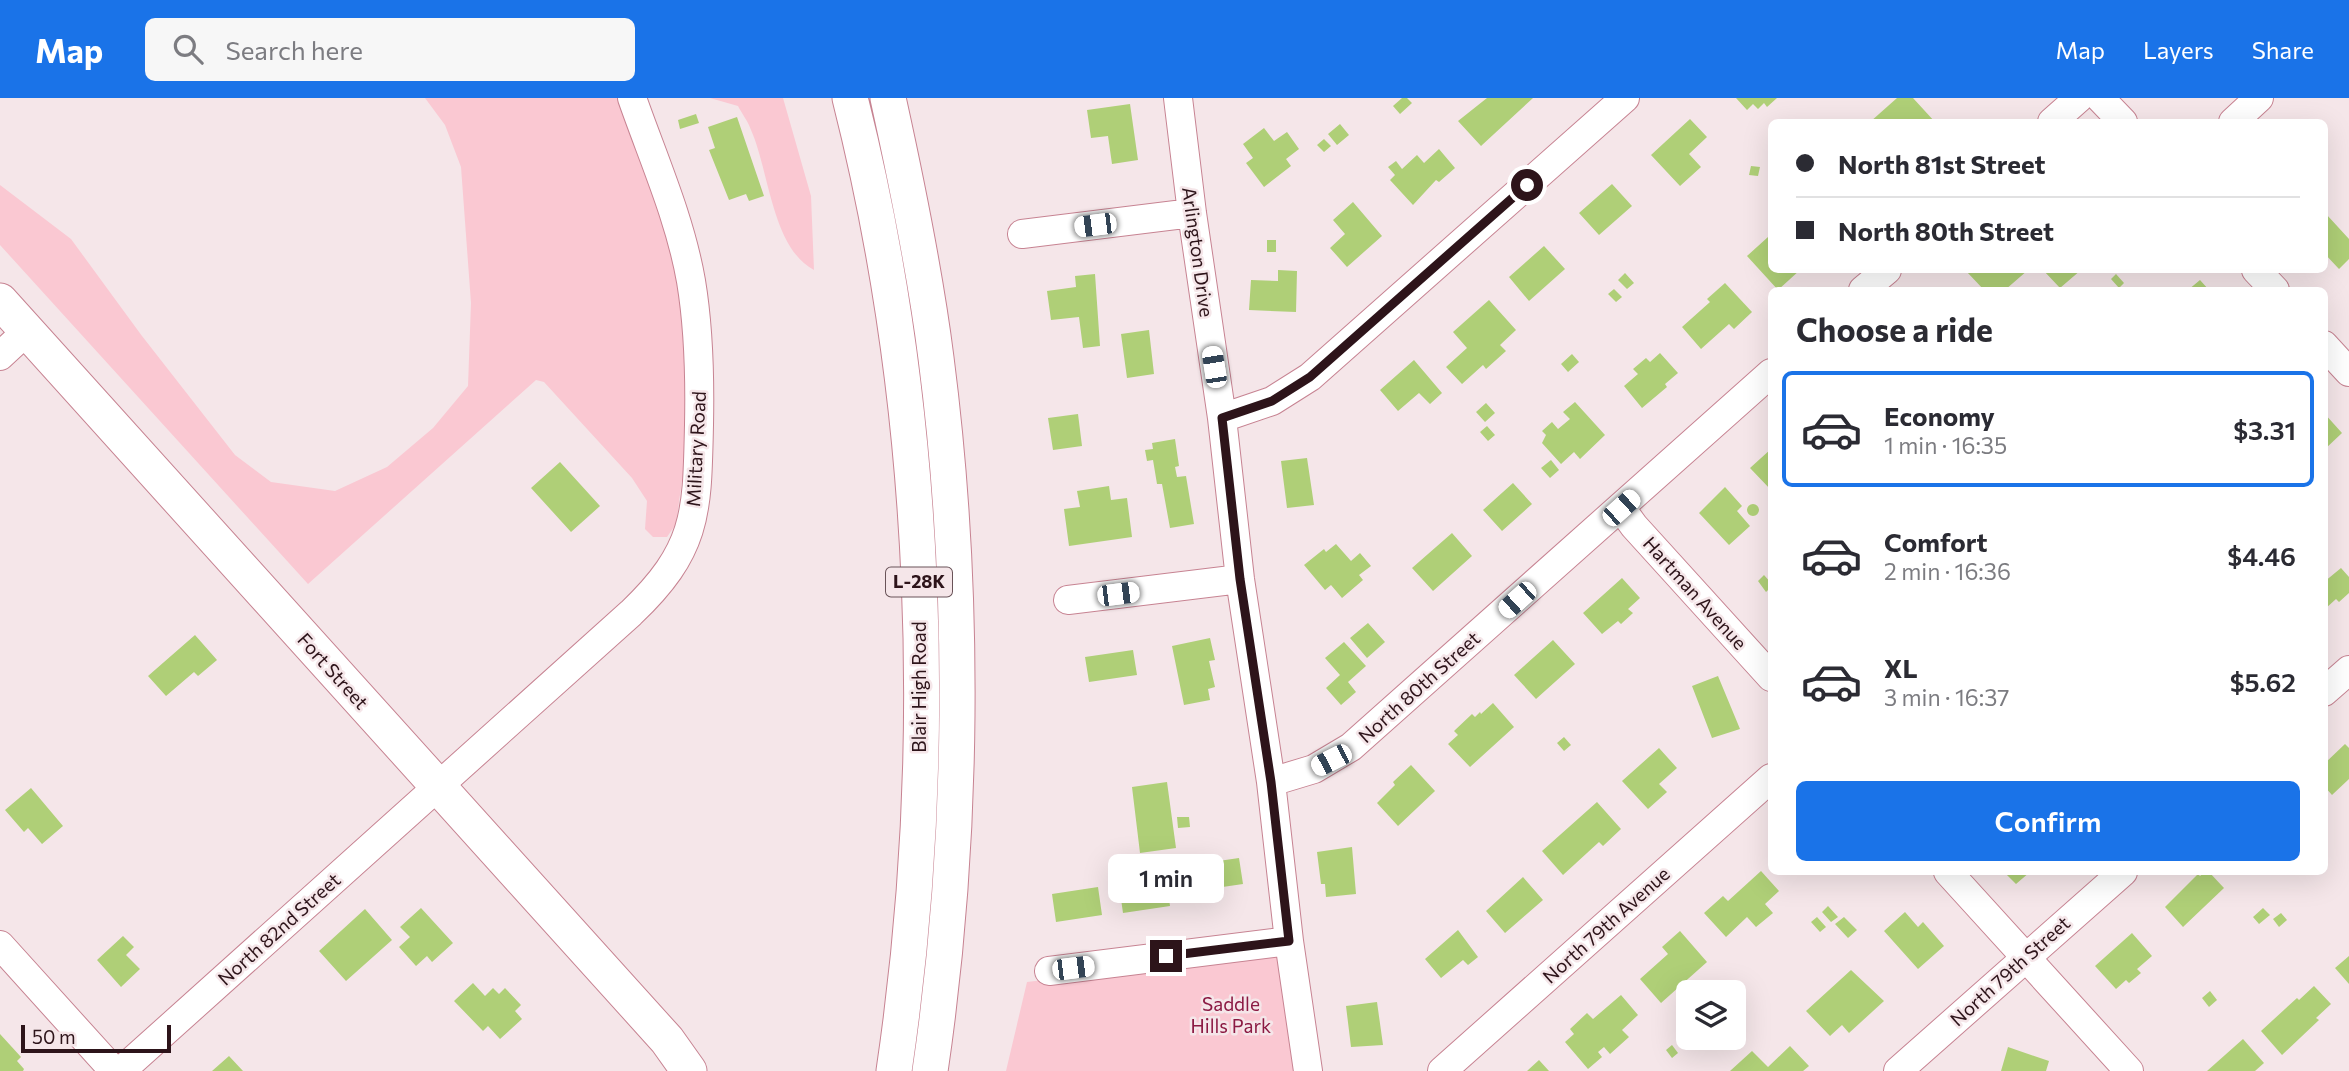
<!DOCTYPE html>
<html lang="en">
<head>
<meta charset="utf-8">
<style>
  body { margin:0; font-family:Commissioner,sans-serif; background:#f7f7f7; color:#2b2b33; height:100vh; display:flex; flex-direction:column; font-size:26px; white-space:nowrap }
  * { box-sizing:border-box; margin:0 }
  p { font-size:23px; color:#7c7c81 }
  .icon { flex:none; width:38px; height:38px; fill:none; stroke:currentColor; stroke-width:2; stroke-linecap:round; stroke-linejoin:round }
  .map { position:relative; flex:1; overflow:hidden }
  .sheet { position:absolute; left:1768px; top:189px; width:560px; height:588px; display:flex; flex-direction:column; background:#fff; border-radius:10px; box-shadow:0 7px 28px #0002 }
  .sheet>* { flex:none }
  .banner { position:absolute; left:1768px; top:21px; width:560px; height:154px; border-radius:10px; box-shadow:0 7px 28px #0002; display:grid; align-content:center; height:154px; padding:0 28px; background:#fff }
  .tools { position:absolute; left:1676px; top:882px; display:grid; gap:14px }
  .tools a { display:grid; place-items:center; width:70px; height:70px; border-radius:10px; background:#fff; box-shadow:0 7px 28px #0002; font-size:35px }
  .scale { position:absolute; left:21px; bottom:18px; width:150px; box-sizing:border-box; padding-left:7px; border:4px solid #2d141a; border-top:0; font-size:19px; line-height:24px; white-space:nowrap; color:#2d141a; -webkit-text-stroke:5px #f5e6e9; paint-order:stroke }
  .end { position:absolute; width:32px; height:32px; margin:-16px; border:9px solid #2d141a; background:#fff; box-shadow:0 0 0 4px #fff }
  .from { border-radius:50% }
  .bubble { position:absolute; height:49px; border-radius:10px; background:#fff; box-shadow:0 7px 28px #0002; font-size:23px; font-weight:600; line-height:49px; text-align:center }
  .car { position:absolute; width:21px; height:42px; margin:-21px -10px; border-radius:9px; box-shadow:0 0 5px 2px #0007; background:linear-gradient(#fff 24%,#345 0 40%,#fff 0 76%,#345 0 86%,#fff 0) }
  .banner b { display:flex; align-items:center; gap:24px; height:66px; font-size:26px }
  .banner b+b { border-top:2px solid #e1e1e2 }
  .banner i { width:18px; height:18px; background:#2b2b33 }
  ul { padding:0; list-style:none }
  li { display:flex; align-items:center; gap:21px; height:116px; margin:0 14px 10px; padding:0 14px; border:4px solid transparent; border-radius:10px }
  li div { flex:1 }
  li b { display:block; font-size:26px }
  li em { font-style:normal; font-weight:600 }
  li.selected { border-color:#1a73e8 }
  li>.icon { width:63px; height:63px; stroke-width:1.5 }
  h2 { padding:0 28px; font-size:32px; line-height:84px }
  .button { display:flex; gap:14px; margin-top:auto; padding:14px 28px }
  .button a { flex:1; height:80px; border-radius:10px; background:#1a73e8; color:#fff; font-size:28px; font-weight:600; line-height:80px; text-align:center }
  header { display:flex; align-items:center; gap:42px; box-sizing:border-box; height:98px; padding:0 35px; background:#1a73e8; color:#fff }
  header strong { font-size:33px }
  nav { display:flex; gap:38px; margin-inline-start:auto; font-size:24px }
  .search { width:490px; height:63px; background:#f7f7f7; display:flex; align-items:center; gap:18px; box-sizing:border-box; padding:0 24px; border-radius:10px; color:#7c7c81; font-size:26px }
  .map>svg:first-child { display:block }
  .green { fill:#fac8d2 }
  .building { fill:#afcf77 }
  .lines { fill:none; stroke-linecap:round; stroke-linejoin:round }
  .minor-casing { stroke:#c78392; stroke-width:30 }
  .major-casing { stroke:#c78392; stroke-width:37 }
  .minor { stroke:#fff; stroke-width:28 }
  .major { stroke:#fff; stroke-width:35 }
  .route { stroke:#2d141a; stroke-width:9 }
  .labels { text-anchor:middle; stroke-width:5; stroke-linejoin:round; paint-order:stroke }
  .shield { fill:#f5e6e9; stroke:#695358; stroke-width:2 }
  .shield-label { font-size:18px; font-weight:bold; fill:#2d141a }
  .street-label { font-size:19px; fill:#2d141a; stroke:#f5e6e9 }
  .park-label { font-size:19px; fill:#8b1a43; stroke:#f5e6e9 }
</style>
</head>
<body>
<header>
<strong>Map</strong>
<div class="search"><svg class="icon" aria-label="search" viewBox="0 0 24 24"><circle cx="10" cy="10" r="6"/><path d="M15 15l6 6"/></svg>Search here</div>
<nav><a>Map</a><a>Layers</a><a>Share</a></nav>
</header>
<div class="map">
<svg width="2349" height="973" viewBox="0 0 2349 973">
  <rect width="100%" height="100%" fill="#f5e6e9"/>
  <path class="green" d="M425 0H622L667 129 684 200 685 360 676 426 667 439H653L645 431 647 403 632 380 544 284 536 282 308 486 0 147V87L71 141 142 238 235 357 271 384 335 393 387 369 433 330 468 288 471 205 461 69 445 27Z
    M710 0H783L811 98 814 172C772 150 769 72 751 32 748 23 742 16 738 8Z
    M1264 856H1273L1279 861 1297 973H1006L1027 884Z"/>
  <path class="building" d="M1402 0H1407L1412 5 1400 16 1393 8Z
    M1487 0H1533L1481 48 1458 23Z
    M1736 0H1777L1767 9 1764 5 1758 11 1753 6 1747 12Z
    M1897 0H1913L1935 24H1870Z
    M1130 6 1138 62 1112 66 1108 38 1091 40 1087 12Z
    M696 16 699 25 680 31 678 22Z
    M737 19 764 98 749 103 746 96 729 102 709 52 715 50 708 29Z
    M1690 21 1707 39 1689 56 1701 69 1680 88 1651 57Z
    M1340 26 1349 37 1337 47 1328 36Z
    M1264 30 1274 43 1287 34 1299 51 1286 61 1291 68 1264 89 1246 65 1253 60 1243 46Z
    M1324 41 1331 48 1324 54 1317 47Z
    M1439 51 1455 70 1439 84 1436 82 1413 107 1390 82 1395 77 1388 69 1396 63 1402 71 1417 57 1424 65Z
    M1751 68 1760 69 1758 78 1749 77Z
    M1612 86 1632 108 1599 137 1579 115Z
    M1353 104 1382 138 1347 169 1330 150 1345 136 1333 122Z
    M2327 117 2349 141V161L2339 171 2324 155V119Z
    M1768 139 1771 143V172H1800L1778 192 1747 158Z
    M1267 142H1276V154H1267Z
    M1544 148 1565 171 1529 203 1509 179Z
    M1278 172 1297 173 1296 214 1249 212 1251 182 1278 183Z
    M1970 172H2028L2005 192H1984L1967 174Z
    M2043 172H2081L2060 190Z
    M1625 175 1634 185 1627 191 1618 182Z
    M1095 176 1100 248 1083 250 1079 219 1051 222 1047 193 1076 189 1075 178Z
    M2116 176 2124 185 2119 190 2111 181Z
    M2200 182 2209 192H2188Z
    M1725 185 1752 214 1734 231 1729 226 1701 251 1682 229 1710 204 1707 201Z
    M1614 191 1622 199 1616 204 1608 196Z
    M1489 202 1516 232 1500 247 1506 253 1486 271 1483 267 1462 286 1446 269 1467 250 1453 234Z
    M1149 232 1154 276 1127 280 1121 236Z
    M1660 255 1678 275 1665 286 1667 289 1642 310 1624 288 1638 276 1633 271 1646 260 1650 264Z
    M1572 256 1579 264 1568 274 1561 266Z
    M1414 262 1442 295 1430 306 1419 295 1398 313 1380 292Z
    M1575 304 1605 337 1580 361 1574 354 1561 366 1542 345 1546 337 1542 333 1552 324 1558 331 1570 321 1563 314Z
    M1486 305 1495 315 1485 324 1476 314Z
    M2324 315 2342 335 2324 352Z
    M1078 316 1082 348 1053 352 1048 320Z
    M1487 328 1495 337 1488 343 1480 334Z
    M1175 341 1179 368 1175 369 1177 379 1186 378 1194 426 1170 430 1162 386H1157L1153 362 1147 363 1145 352 1153 351 1152 345Z
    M1771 351V392L1750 370Z
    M1307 360 1314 407 1287 410 1281 363Z
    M1551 362 1559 372 1550 380 1541 370Z
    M560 364 600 408 571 434 531 390Z
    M1513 385 1532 406 1502 433 1483 412Z
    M1109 388 1111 402 1127 400 1132 439 1069 448 1064 411 1080 409 1077 393Z
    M1725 389 1742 408 1737 413 1750 428 1729 447 1699 415Z
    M1747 412a6 6 0 1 1 12 0a6 6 0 1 1-12 0Z
    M1452 435 1472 458 1433 493 1412 470Z
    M1336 446 1351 463 1360 455 1371 468 1359 477 1363 482 1342 500 1331 487 1325 492 1304 467 1324 451 1326 454Z
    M2341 470 2349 479V495L2339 504 2336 501 2325 511 2328 514 2324 517V484Z
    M1764 477 1771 485V489L1766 494 1758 483Z
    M1622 480 1640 500 1628 511 1633 515 1621 526 1618 523 1602 536 1583 515Z
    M1368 525 1385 544 1367 560 1350 540Z
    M195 537 217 562 198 578 194 574 166 598 148 578Z
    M1210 540 1215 562 1209 563 1215 589 1208 591 1210 602 1184 607 1172 548Z
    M1553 542 1575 566 1536 601 1514 577Z
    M1344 544 1366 568 1348 584 1356 594 1341 607 1326 590 1340 577 1325 560Z
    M1133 552 1137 577 1089 584 1085 559Z
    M1718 578 1740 631 1712 640 1692 588Z
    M1493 605 1514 629 1470 669 1448 646 1458 637 1454 633 1472 616 1475 619 1480 614 1481 616Z
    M1564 639 1571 647 1564 653 1557 645Z
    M2345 646 2349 650V681L2332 697 2324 688V666Z
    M1659 650 1677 670 1659 686 1667 694 1648 711 1622 683Z
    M1411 667 1435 693 1398 728 1377 705 1395 687 1393 684Z
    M1167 684 1176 750 1140 755 1132 689Z
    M31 690 63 728 42 746 28 730 24 734 5 712Z
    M1597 704 1621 731 1603 748 1599 744 1563 777 1542 753Z
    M1177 719H1189L1190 729 1178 730Z
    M1352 749 1356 796 1326 799 1325 786H1321L1317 754Z
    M1239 760 1243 786 1202 792 1198 766Z
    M1761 773 1779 793 1765 806 1773 815 1756 829 1747 819 1726 839 1704 815 1723 798 1728 803Z
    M1139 774 1140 783 1166 779 1170 808 1123 815 1119 787 1122 786 1120 777Z
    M2004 774H2030L2016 786Z
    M2205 774H2209L2224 790 2183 829 2165 809 2198 776 2200 778Z
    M1523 779 1543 802 1505 835 1486 813Z
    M1098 789 1102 817 1056 824 1052 796Z
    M1828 808 1838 819 1831 824 1822 814Z
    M421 810 453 845 432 864 427 858 416 868 399 849 410 839 400 829Z
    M2263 810 2270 817 2259 826 2253 819Z
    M365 811 392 842 346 883 319 853Z
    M1905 814 1918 829 1923 824 1944 848 1918 871 1884 833Z
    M2281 815 2287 822 2279 829 2273 821Z
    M1817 819 1826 829 1820 834 1811 824Z
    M1844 819 1857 832 1848 840 1835 826Z
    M1458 832 1478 859 1468 867 1463 862 1441 880 1425 861Z
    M1680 833 1707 864 1661 905 1640 881 1668 856 1662 849Z
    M2132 835 2152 858 2137 871 2141 875 2129 885 2126 882 2116 891 2095 868Z
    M123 838 134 849 126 857 140 871 121 889 97 862Z
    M2349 858V886L2335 870Z
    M1851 872 1884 903 1849 935 1842 927 1830 938 1806 913Z
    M473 885 485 898 493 890 499 896 505 890 521 907 515 913 522 921 500 941 488 928 483 933 454 903Z
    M2314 888 2331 906 2316 920 2319 922 2282 957 2261 933 2297 900 2299 902Z
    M2210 893 2217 902 2209 909 2202 900Z
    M1621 897 1638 917 1622 932 1629 939 1610 956 1604 949 1598 954 1602 959 1588 971 1565 944 1574 936 1570 931 1587 915 1593 921Z
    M1377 904 1383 947 1351 949 1346 908Z
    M0 936 21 959 17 963 24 971 23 973H0Z
    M2243 941 2264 965 2255 973H2207Z
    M1672 947 1678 955 1672 960 1666 952Z
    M1790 948 1809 968 1803 973H1730L1752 953 1768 969Z
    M2008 949 2049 963 2046 973H2001Z
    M229 958 243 973H212Z
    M1539 962 1549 973H1527Z"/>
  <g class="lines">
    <defs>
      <path id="minor" d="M1178 0 1192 115 1222 320 1240 481 1271 684 1289 843 1308 973
        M2100 0 2123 24
        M2052 24 2079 0
        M2233 24 2259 0
        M1022 136 1192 115
        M2256 172 2275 192
        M1863 192 1887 172
        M2324 247 2349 274
        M0 258 27 233
        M1222 320 1272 303 1310 279 1625 0
        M1621 410 1634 428 1771 579
        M1068 502 1240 481
        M2324 594 2349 572
        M1271 684 1314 671 1351 649 1771 275
        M1948 774 2129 973
        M0 847 114 973
        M1049 873 1289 843
        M121 973 631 515C698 451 697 415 699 327 700 279 699 231 691 183 680 120 653 60 632 0
        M1442 973 1771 680
        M1898 973 2123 774"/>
      <path id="major" d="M850 0C929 312 941 655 894 973
        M888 0C907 86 925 173 936 260 966 492 964 742 930 973
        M0 203 667 942 689 973"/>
    </defs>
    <use href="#minor" class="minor-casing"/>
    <use href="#major" class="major-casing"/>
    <use href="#minor" class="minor"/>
    <use href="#major" class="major"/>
  </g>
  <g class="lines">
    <path class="route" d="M1166 858 1289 843 1271 684 1240 481 1222 320 1272 303 1310 279 1527 87"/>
  </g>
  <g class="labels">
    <rect class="shield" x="886" y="469.5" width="66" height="29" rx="5"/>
    <g class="shield-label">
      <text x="919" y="490">L-28K</text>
    </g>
    <g class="street-label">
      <text transform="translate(1198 154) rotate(82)" y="7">Arlington Drive</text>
      <text transform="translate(696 351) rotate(-87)" y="7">Military Road</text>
      <text transform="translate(1695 495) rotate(48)" y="7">Hartman Avenue</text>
      <text transform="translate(333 573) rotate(48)" y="7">Fort Street</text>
      <text transform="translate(919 589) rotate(-90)" y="7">Blair High Road</text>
      <text transform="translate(1419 589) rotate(-42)" y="7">North 80th Street</text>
      <text transform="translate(1606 827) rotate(-42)" y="7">North 79th Avenue</text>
      <text transform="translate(279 831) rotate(-42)" y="7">North 82nd Street</text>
      <text transform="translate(2010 873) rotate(-42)" y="7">North 79th Street</text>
    </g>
    <g class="park-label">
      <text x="1231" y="913">Saddle<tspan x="1231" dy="22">Hills Park</tspan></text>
    </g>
  </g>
</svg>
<div class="tools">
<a><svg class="icon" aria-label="layers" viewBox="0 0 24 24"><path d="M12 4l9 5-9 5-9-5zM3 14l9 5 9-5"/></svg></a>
</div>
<div class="scale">50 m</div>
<i class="end from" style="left:1527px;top:87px"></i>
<i class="end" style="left:1166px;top:858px"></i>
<div class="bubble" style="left:1108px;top:756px;width:116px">1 min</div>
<i class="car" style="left:1095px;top:127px;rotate:263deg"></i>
<i class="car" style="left:1214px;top:269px;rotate:351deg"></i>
<i class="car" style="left:1621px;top:410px;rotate:48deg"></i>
<i class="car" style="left:1118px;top:496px;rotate:83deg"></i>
<i class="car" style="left:1517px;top:502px;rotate:228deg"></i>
<i class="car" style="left:1331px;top:662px;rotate:243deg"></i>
<i class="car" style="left:1073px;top:870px;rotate:83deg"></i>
<div class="banner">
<b><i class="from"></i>North 81st Street</b>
<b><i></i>North 80th Street</b>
</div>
<section class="sheet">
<h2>Choose a ride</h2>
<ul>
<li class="selected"><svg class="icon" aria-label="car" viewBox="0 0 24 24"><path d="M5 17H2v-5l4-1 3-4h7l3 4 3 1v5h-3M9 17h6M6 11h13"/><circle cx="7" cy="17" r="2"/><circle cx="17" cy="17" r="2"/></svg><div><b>Economy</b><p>1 min · 16:35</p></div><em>$3.31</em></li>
<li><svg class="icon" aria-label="car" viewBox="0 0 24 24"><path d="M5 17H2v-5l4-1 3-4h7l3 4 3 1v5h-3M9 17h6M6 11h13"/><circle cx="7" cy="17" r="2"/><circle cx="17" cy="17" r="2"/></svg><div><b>Comfort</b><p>2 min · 16:36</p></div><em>$4.46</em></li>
<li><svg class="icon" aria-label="car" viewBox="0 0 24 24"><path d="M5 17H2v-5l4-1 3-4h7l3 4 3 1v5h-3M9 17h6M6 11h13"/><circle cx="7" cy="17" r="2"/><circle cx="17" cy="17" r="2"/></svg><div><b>XL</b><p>3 min · 16:37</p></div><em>$5.62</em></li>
</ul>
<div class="button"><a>Confirm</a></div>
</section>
</div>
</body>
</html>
